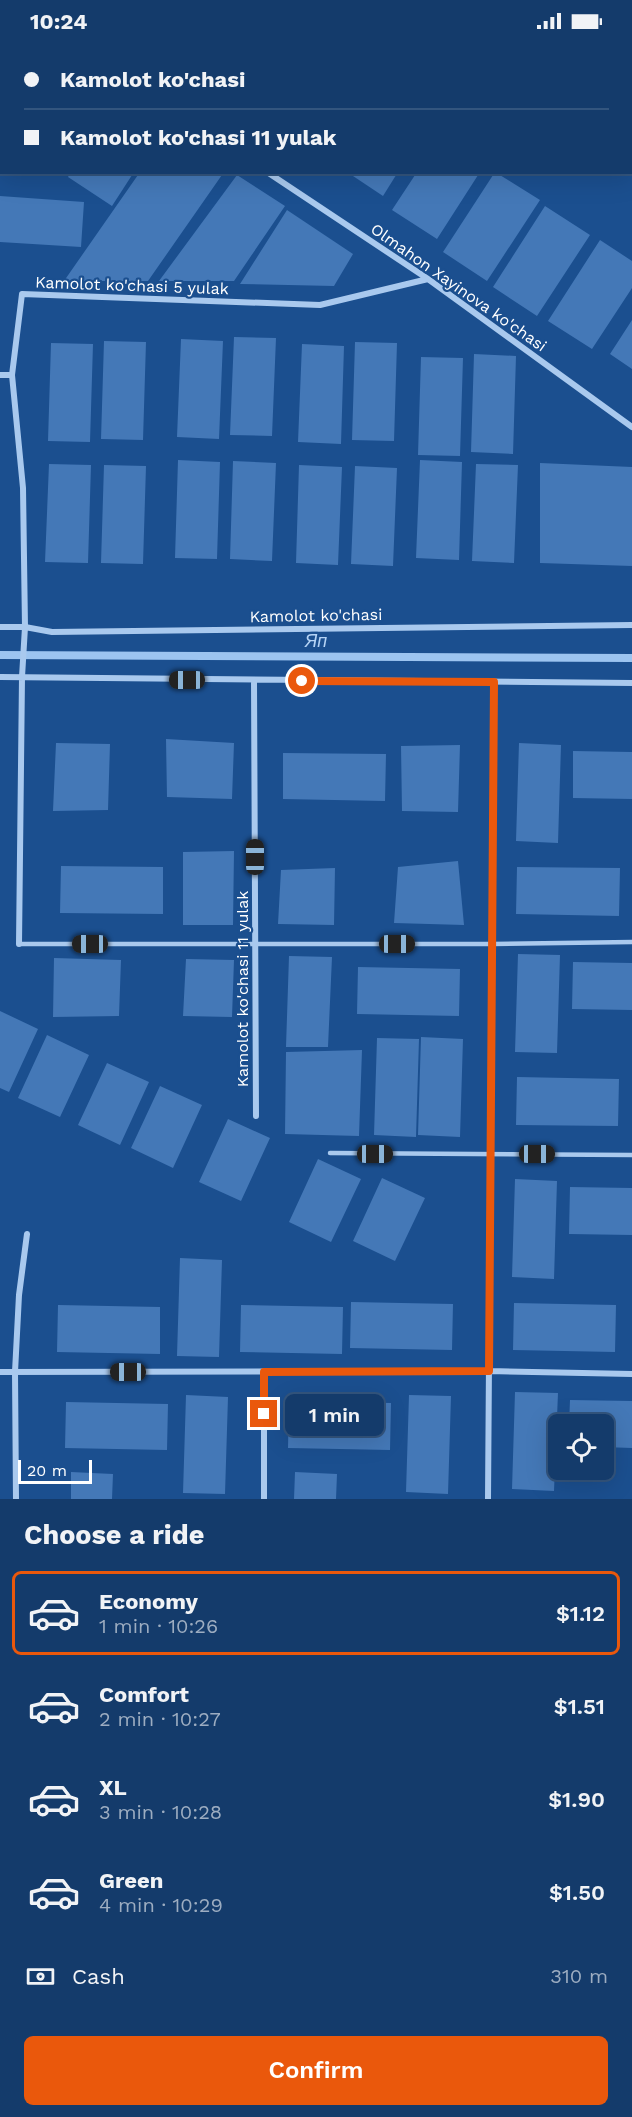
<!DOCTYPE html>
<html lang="en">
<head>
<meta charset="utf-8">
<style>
  body { margin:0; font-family:"Work Sans",sans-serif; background:#214673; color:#f1f3f6; height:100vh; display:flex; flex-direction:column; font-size:22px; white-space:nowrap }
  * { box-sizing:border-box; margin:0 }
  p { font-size:20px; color:#9dadc1 }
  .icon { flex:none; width:33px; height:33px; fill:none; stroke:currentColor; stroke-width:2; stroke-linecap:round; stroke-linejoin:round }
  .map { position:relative; height:1457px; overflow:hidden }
  .sheet { display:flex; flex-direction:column; background:#143b6b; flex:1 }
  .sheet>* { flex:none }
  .hud { position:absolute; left:0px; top:0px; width:633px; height:132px; box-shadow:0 6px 24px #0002,0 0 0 2px #33557e; display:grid; align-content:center; height:132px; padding:0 24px; background:#143b6b }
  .controls { position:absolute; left:548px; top:1372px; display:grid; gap:12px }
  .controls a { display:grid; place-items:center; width:66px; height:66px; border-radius:9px; background:#143b6b; box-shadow:0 6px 24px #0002,0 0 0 2px #33557e; font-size:30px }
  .scale { position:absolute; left:18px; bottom:15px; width:74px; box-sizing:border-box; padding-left:6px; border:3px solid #fff; border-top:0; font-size:16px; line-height:21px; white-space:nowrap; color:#fff; -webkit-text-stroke:4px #1b4f8f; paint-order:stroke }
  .end { position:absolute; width:27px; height:27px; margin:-14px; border:8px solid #ea580c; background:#fff; box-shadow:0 0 0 3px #fff }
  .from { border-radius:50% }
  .bubble { position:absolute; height:42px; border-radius:9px; background:#143b6b; box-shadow:0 6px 24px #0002,0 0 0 2px #33557e; font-size:20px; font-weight:600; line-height:42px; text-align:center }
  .car { position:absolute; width:18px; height:36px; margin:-18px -9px; border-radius:8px; box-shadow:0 0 4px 2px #0007; background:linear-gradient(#222 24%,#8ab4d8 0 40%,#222 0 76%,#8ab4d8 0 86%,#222 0) }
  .hud b { display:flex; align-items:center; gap:21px; height:57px; font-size:22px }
  .hud b+b { border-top:2px solid #33557e }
  .hud i { width:15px; height:15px; background:#f1f3f6 }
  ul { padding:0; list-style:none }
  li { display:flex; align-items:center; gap:18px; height:84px; margin:0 12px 9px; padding:0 12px; border:3px solid transparent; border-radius:9px }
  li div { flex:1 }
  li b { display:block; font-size:22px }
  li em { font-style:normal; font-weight:600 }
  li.selected { border-color:#ea580c }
  li>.icon { width:54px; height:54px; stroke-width:1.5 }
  h2 { padding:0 24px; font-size:27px; line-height:72px }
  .pay { display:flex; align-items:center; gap:15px; height:66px; padding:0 24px; font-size:22px }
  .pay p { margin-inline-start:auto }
  .cta { display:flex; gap:12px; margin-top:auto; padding:12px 24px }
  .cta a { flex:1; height:69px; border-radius:9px; background:#ea580c; color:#fff; font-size:24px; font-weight:600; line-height:69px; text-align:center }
  .status { display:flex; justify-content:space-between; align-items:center; height:42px; padding:0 30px; background:#143b6b; direction:ltr }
  .status svg { height:16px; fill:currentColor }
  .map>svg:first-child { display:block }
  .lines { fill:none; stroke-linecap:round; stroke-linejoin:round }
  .stream { stroke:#9cc4f0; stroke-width:8 }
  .building { fill:#4478b7 }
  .lane { stroke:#a9c9ee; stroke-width:4.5 }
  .street { stroke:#a9c9ee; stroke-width:6 }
  .route { stroke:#ea580c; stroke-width:8 }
  .labels { text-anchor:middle; stroke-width:4.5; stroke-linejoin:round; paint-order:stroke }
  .street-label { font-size:16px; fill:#fff; stroke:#1b4f8f }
  .water-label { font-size:18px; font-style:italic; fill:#b5d3f5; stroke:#1b4f8f }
</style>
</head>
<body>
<div class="status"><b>10:24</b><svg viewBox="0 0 49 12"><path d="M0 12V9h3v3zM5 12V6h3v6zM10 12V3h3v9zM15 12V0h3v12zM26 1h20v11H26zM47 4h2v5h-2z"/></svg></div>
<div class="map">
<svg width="632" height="1457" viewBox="0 0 632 1457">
  <rect width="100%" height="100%" fill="#1b4f8f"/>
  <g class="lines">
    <path class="stream" d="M0 613 632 616"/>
  </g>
  <path class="building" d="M71 130H134L112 164 68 135Z
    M140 130H224L148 239H64Z
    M347 130H398L383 154Z
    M417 130H480L437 197 392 168Z
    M495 130 540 158 487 239 443 210Z
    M237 133 285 164 234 239H159Z
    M0 154 84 160 81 205 0 200Z
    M545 164 590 193 537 274 493 245Z
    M287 168 353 212 334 244 240 242Z
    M600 198 632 219V246L592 307 548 279Z
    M632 278V327L610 312Z
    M234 295 276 296 272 394 230 393Z
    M181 297 223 299 219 397 177 395Z
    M104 299 146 300 143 398 101 397Z
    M355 300 397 301 394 399 352 398Z
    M51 301 93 302 90 400 48 399Z
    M302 302 344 304 341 402 298 400Z
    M474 312 516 314 513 412 471 410Z
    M421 315 463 316 460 414 418 413Z
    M178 418 220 420 217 517 175 516Z
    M420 418 462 420 459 518 416 516Z
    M233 419 276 421 272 519 230 517Z
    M540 421 632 425V524L540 521Z
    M49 422 91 423 88 521 45 520Z
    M476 422 518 423 514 521 472 519Z
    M104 423 146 424 143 522 101 521Z
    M299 423 342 425 338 523 296 521Z
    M355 424 397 426 393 524 351 522Z
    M166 697 234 701 232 757 167 755Z
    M56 701 110 702 108 768 53 769Z
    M519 701 561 703 558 801 516 799Z
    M460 703 458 770 402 769 401 704Z
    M573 709 632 710V757L573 756Z
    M283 711 386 712 385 759 283 757Z
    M234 809 233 883H183V810Z
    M458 819 464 883 394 881 398 825Z
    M61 824 163 825V872L60 871Z
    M517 825 620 826 619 874 516 872Z
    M335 826 334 883 278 882 281 828Z
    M518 912 560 913 557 1011 515 1010Z
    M289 914 332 915 328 1005H286Z
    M54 916 121 918 119 974 53 975Z
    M186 917 234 918 232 975 183 974Z
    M573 920 632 921V968L572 967Z
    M358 925 460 927 459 974 357 972Z
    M0 969 38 987 9 1050 0 1046Z
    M47 993 89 1013 60 1075 18 1056Z
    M421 995 463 997 460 1095 418 1093Z
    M377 996 419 997 416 1095 374 1093Z
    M362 1008 359 1094 285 1092 286 1010Z
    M107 1021 149 1040 120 1103 78 1083Z
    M517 1035 619 1037 618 1084 516 1083Z
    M160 1044 202 1063 173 1126 131 1106Z
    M228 1077 270 1096 241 1159 199 1140Z
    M318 1117 361 1137 331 1200 289 1180Z
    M382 1136 425 1156 395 1219 353 1199Z
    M515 1137 557 1139 554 1237 512 1235Z
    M570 1145 632 1146V1193L569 1192Z
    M180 1216 222 1218 219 1315 177 1314Z
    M351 1260 453 1262 452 1308 350 1306Z
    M514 1261 616 1263 615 1310 513 1308Z
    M58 1263 160 1265V1312L57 1310Z
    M241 1263 343 1265 342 1312 240 1310Z
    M515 1350 558 1351 554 1449 512 1447Z
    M186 1353 228 1355 225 1452 183 1451Z
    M409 1353 451 1354 448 1452 406 1450Z
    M570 1358 632 1359V1406L603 1405V1383H569Z
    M289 1359 391 1361 390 1408 288 1406Z
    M66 1360 168 1362 167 1408 65 1406Z
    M71 1430 113 1432 112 1457H71Z
    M295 1430 337 1432 336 1457H294Z"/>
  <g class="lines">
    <path class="lane" d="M19 902H492L632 900
      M330 1111 632 1113"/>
    <path class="street" d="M70 0 72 2
      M267 130 428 237 632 385
      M0 333H12
      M0 585H25L52 590 632 583
      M0 635 632 641
      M254 639 256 1074
      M19 902 22 635 25 585 23 446 12 333 22 252 320 263 428 237
      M0 1330 489 1329 632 1332
      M264 1330V1457
      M16 1457 15 1330 19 1253 27 1192
      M488 1457 494 640"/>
  </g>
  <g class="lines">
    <path class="route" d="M264 1372V1330L489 1329 494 640 302 639"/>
  </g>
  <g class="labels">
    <g class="street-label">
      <text transform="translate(132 243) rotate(2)" y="6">Kamolot ko'chasi 5 yulak</text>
      <text transform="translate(459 245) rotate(35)" y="6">Olmahon Xayinova ko'chasi</text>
      <text transform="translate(316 573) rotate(-1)" y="6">Kamolot ko'chasi</text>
      <text transform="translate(242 947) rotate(-90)" y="6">Kamolot ko'chasi 11 yulak</text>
    </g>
    <g class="water-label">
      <text x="316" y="605">Яп</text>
    </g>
  </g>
</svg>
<div class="controls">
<a><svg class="icon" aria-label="locate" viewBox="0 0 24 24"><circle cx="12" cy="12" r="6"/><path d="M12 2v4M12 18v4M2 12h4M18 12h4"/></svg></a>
</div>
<div class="scale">20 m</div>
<i class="end from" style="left:302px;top:639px"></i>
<i class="end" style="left:264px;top:1372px"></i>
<div class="bubble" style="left:285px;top:1352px;width:99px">1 min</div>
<i class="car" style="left:187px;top:638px;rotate:270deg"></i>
<i class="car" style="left:255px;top:815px;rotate:0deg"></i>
<i class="car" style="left:90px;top:902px;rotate:270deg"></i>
<i class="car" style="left:397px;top:902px;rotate:90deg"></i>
<i class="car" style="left:375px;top:1112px;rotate:90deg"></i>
<i class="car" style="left:537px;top:1112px;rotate:90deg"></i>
<i class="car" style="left:128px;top:1330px;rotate:270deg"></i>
<div class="hud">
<b><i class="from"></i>Kamolot ko'chasi</b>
<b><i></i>Kamolot ko'chasi 11 yulak</b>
</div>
</div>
<section class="sheet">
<h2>Choose a ride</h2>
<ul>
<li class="selected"><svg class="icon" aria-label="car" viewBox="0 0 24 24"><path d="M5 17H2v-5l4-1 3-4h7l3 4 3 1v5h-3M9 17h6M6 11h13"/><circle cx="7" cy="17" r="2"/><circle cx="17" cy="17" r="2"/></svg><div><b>Economy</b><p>1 min · 10:26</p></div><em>$1.12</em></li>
<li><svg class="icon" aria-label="car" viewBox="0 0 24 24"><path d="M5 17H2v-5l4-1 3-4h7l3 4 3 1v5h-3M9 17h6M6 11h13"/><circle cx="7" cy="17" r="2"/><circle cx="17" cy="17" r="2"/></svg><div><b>Comfort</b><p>2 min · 10:27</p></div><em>$1.51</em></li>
<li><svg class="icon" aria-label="car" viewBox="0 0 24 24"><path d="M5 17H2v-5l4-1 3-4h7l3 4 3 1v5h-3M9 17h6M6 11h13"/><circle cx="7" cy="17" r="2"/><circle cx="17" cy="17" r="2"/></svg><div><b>XL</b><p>3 min · 10:28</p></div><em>$1.90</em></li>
<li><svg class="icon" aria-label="car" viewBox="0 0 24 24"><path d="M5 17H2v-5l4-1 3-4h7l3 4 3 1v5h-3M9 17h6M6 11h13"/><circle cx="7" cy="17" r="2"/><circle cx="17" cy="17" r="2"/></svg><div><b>Green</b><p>4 min · 10:29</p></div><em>$1.50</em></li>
</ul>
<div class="pay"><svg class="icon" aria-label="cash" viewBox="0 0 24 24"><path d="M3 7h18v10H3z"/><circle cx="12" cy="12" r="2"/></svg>Cash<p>310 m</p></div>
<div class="cta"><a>Confirm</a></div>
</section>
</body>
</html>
